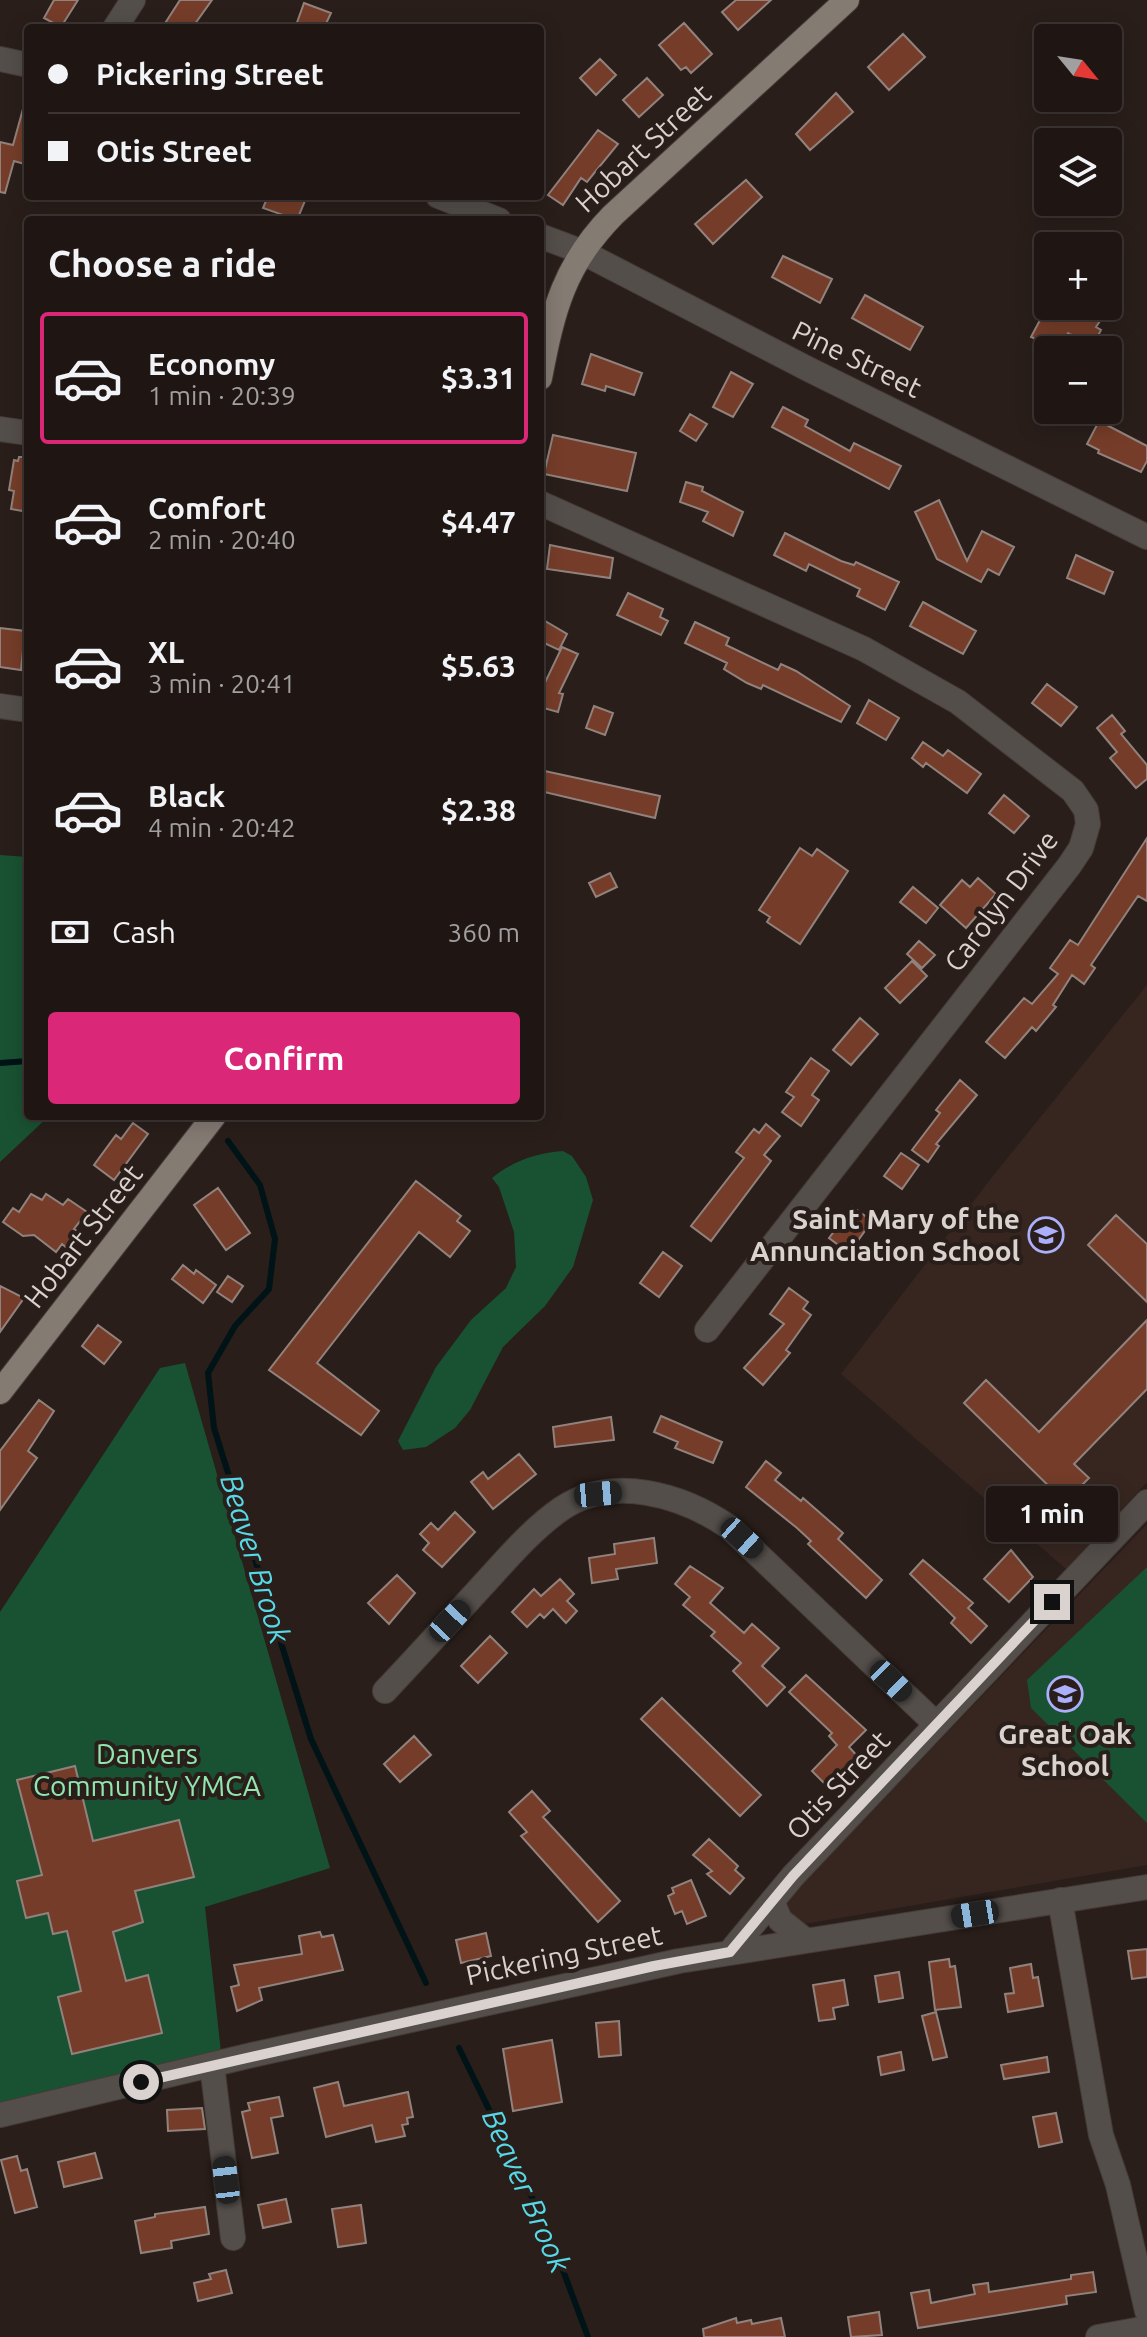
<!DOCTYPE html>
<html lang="en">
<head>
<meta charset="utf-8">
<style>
  body { margin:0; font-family:Ubuntu,sans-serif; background:#271f1d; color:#f1f3f6; height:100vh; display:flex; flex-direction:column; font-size:30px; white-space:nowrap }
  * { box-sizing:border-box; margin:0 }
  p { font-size:26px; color:#a19fa0 }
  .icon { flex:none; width:44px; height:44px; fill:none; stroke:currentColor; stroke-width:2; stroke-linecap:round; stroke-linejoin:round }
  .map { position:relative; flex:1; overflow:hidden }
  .drawer { position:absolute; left:24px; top:216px; width:520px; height:904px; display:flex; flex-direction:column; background:#1f1614; border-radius:8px; box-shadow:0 4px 20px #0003,0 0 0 2px #3c3534 }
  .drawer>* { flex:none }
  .banner { position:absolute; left:24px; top:24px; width:520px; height:176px; border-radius:8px; box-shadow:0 4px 20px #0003,0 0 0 2px #3c3534; display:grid; align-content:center; height:176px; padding:0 24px; background:#1f1614 }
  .needle { width:52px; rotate:120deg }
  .controls { position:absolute; left:1034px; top:24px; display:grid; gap:16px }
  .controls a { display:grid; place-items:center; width:88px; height:88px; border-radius:8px; background:#1f1614; box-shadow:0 4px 20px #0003,0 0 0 2px #3c3534; font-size:40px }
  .end { position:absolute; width:36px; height:36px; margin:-18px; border:10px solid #dad2cf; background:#111; box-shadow:0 0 0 4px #111 }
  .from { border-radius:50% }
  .bubble { position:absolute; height:56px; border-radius:8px; background:#1f1614; box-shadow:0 4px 20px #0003,0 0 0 2px #3c3534; font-size:26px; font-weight:700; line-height:56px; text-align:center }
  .car { position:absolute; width:24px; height:48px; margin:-24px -12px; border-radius:10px; box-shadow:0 0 6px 2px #0007; background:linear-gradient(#222 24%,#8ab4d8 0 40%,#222 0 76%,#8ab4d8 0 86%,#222 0) }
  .banner b { display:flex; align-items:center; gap:28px; height:76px; font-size:30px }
  .banner b+b { border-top:2px solid #3c3534 }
  .banner i { width:20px; height:20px; background:#f1f3f6 }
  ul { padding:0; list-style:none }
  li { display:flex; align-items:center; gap:24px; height:132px; margin:0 16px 12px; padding:0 8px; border:4px solid transparent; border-radius:8px }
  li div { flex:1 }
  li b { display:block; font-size:30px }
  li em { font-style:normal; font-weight:700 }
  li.current { border-color:#db2777 }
  li>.icon { width:72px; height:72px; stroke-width:1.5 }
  h2 { padding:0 24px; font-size:36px; line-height:96px }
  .pay { display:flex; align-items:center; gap:20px; height:88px; padding:0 24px; font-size:30px }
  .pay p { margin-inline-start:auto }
  .button { display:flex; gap:16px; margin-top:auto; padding:16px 24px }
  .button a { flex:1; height:92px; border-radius:8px; background:#db2777; color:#fff; font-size:32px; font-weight:700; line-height:92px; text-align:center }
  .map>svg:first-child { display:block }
  .built { fill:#372620 }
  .green { fill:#195232 }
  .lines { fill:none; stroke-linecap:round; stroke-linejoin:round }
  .stream { stroke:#001316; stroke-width:6 }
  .building { fill:#753d29; stroke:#91827d; stroke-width:2 }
  .minor-casing { stroke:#453b37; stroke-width:26 }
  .major-casing { stroke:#453b37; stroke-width:26 }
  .minor { stroke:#534e4a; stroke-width:24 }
  .major { stroke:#847b73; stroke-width:24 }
  .route { stroke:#dad2cf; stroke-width:10 }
  .labels { text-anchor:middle; stroke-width:8; stroke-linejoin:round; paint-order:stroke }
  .street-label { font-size:28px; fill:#dad2cf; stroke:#291e1a }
  .poi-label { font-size:28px; font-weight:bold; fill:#dad2cf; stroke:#291e1a; text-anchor:end }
  .park-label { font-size:28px; fill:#91e6ae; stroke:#291e1a }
  .water-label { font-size:30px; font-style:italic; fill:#56d8e7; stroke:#291e1a }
</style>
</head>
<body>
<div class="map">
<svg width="1147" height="2337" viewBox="0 0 1147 2337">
  <rect width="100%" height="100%" fill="#291e1a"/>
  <path class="built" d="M1147 985V1482L1066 1569 841 1374 989 1181Z
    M1147 1524V1865L793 1926 784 1909 790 1897Z"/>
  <path class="green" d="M0 855 28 857V1116H49L0 1162Z
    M563 1151 572 1156 586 1177 593 1200 573 1267 545 1306 503 1347 470 1410 455 1428 426 1447 403 1450 398 1441 436 1367 471 1320 506 1288 516 1267 514 1232 499 1187 492 1178C513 1161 536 1153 563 1151Z
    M185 1363 330 1868 205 1907 221 2052 0 2104V1612L160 1368Z
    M1147 1567V1823L1031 1708 1027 1680Z"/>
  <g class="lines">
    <path class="stream" d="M0 1063 28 1061
      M228 1141 260 1185 275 1239 269 1289 235 1326 208 1373 214 1428 311 1739 426 1983
      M459 2048 547 2228 588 2337"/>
  </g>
  <path class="building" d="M54 0H78L61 27 44 18Z
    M180 0H212L192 28H162Z
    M736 0H771L738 30 722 12Z
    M304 3 331 13 324 28H295Z
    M684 23 712 54 691 73 686 67 681 70 659 45Z
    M903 34 925 57 889 90 868 67Z
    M600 59 616 75 596 95 580 78Z
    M647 78 663 95 639 117 623 100Z
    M836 93 853 112 810 150 796 134Z
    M23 109 28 110V165L14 161 5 193 0 192V142L13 145Z
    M598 130 618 144 587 182 581 178 563 205 548 195Z
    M746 180 762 197 713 244 695 224Z
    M268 196H307L297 220 263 208Z
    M783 256 832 279 820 303 772 277Z
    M865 295 923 327 910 350 852 318Z
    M1048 305 1080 318 1083 313 1100 321 1096 327 1101 330 1093 346 1068 333 1060 350 1031 337Z
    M591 354 642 373 634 395 606 386 605 391 582 384Z
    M731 372 753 384 733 417 713 407Z
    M783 407 808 420 805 426 850 451 854 443 901 466 889 489 772 427Z
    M690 414 707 424 696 441 680 431Z
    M1099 421 1147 446V461L1141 472 1098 453 1099 450 1087 444Z
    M553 435 636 453 627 491 544 474Z
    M19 457H28V512L11 509 14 491 9 490 14 460 18 461Z
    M686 482 703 487 702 491 743 512 733 536 703 521 708 512 680 502Z
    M939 500 967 561 982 531 1014 547 999 575 988 569 981 582 937 559 915 512Z
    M785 533 841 561 854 565 856 562 899 582 885 610 857 596 860 589 809 564 806 571 774 555Z
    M550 545 613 558 610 578 547 569Z
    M1076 555 1113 572 1104 594 1067 578Z
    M628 593 663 609 660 617 668 621 661 635 617 615Z
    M923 602 976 631 963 654 910 626Z
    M540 618 567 634 559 650 540 641Z
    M695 622 729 638 726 645 778 670 781 664 796 671 850 706 841 722 763 685 761 689 747 683 724 669 727 663 685 643Z
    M0 628 25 631 21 670 0 667Z
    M562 647 578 654 559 693 563 694 558 712 540 707V693Z
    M1047 684 1077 707 1061 726 1032 703Z
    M869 700 899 718 886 740 857 723Z
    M594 706 613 713 605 735 586 728Z
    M1112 715 1125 731 1121 734 1147 765V779L1136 788 1110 758 1117 752 1097 728Z
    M923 742 943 756 948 750 981 774 967 793 926 763 923 767 912 758Z
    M540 770 660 796 655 818 540 791Z
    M1004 795 1029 816 1014 833 989 813Z
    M1147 838V901L1138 896 1091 965 1095 968 1084 984 1072 975 1053 1005 1056 1007 1036 1031 1032 1027 1005 1058 986 1042 1024 998 1032 1004 1058 974 1050 968 1070 940 1078 945Z
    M800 848 812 856 817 849 848 871 800 944 767 922 770 917 759 910Z
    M610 873 617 887 596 897 589 883Z
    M978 878 996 894 966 928 940 905 962 880 970 887Z
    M913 887 938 908 926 923 900 902Z
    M919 941 935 955 922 968 907 954Z
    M912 961 927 976 900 1003 885 988Z
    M860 1018 878 1034 851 1065 833 1050Z
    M811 1058 829 1071 812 1095 819 1100 801 1126 782 1112 794 1097 786 1092Z
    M960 1080 977 1095 936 1144 939 1146 928 1162 912 1150 940 1113 936 1110Z
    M133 1123 148 1134 114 1180 94 1165 116 1135 121 1139Z
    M766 1124 780 1136 764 1155 771 1161 711 1241 691 1226 744 1158 736 1152 754 1129 759 1133Z
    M901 1153 919 1165 902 1189 884 1176Z
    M416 1181 461 1216 457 1221 470 1231 450 1257 419 1232 317 1363 379 1411 361 1435 269 1370Z
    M218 1188 250 1233 226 1250 194 1205Z
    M31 1194 42 1200 46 1194 63 1205 68 1199 87 1212 74 1229 80 1233 68 1249 62 1244 56 1252 34 1235 23 1236 3 1222 13 1208 19 1212Z
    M853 1207 872 1221 849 1253 829 1238Z
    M1116 1215 1147 1244V1302L1088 1245Z
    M663 1252 682 1266 659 1297 640 1283Z
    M183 1265 194 1274 196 1270 216 1285 203 1303 172 1279Z
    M228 1276 243 1286 232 1302 217 1292Z
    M0 1286 24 1298 0 1332Z
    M789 1288 808 1302 803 1309 811 1315 786 1350 790 1353 763 1385 744 1368 784 1324 770 1314Z
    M1147 1320V1389L1074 1464 1089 1478 1065 1502 964 1403 986 1380 1039 1432Z
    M98 1325 121 1342 104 1364 82 1346Z
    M39 1400 54 1411 28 1451 37 1458 0 1510V1451Z
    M661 1416 722 1442 713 1463 675 1448 678 1442 654 1432Z
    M611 1417 614 1440 555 1447 553 1427Z
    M519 1454 536 1474 493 1509 471 1482 483 1472 488 1479Z
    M766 1461 781 1473 775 1480 801 1501 803 1498 843 1533 838 1539 882 1580 866 1598 808 1544 811 1541 797 1528 746 1487Z
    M455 1512 475 1532 442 1567 423 1550 429 1543 420 1534 431 1523 438 1530Z
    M654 1538 657 1563 616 1569 618 1579 592 1583 589 1558 615 1554 614 1544Z
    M1011 1550 1033 1577 1009 1602 984 1579Z
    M923 1560 973 1603 968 1608 987 1626 971 1643 951 1623 955 1618 910 1574Z
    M690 1566 723 1588 710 1603 744 1633 752 1624 779 1648 762 1666 785 1687 767 1706 733 1671 741 1663 711 1636 715 1632 683 1605 690 1597 675 1584Z
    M397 1575 415 1593 389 1624 368 1603Z
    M560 1579 574 1594 567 1601 577 1611 566 1623 553 1609 544 1618 540 1614 527 1627 512 1612 534 1589 541 1596Z
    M490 1636 507 1653 478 1683 461 1666Z
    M806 1675 866 1730 849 1747 860 1759 830 1789 812 1771 837 1745 829 1736 832 1733 789 1692Z
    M662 1698 761 1795 740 1816 641 1719Z
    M414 1736 431 1755 400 1782 384 1764Z
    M75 1766 93 1841 179 1820 194 1877 135 1891 143 1922 113 1932 126 1981 148 1975 162 2033 72 2054 58 1997 81 1991 67 1931 53 1934 48 1913 26 1918 17 1881 42 1875 17 1780Z
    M532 1791 550 1811 543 1817 620 1901 598 1922 521 1836 527 1832 509 1812Z
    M709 1839 738 1866 735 1870 744 1878 730 1894 707 1874 712 1871 693 1855Z
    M691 1880 706 1916 687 1924 682 1911 675 1914 668 1896 674 1893 672 1888Z
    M320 1932 322 1937 333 1935 343 1970 259 1988 262 2000 237 2011 231 1987 239 1985 234 1965 302 1954 299 1936Z
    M486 1933 491 1956 461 1963 456 1940Z
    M1147 1949V1977L1132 1979 1128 1951Z
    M949 1959 950 1967 955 1966 961 2007 935 2010 929 1962Z
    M1031 1964 1033 1978 1038 1977 1043 2006 1008 2012 1005 1994 1014 1993 1010 1968Z
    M899 1972 903 1998 879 2002 875 1976Z
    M844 1980 848 2005 833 2008 835 2019 819 2021 813 1985Z
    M936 2012 947 2057 933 2060 922 2016Z
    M619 2021 621 2055 599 2057 596 2023Z
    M552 2040 562 2102 513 2111 503 2049Z
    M901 2052 904 2070 881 2075 878 2057Z
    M1047 2057 1049 2072 1004 2079 1001 2065Z
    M338 2082 344 2106 408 2092 413 2117 407 2118 408 2124 402 2125 405 2136 376 2142 372 2125 326 2137 314 2088Z
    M279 2097 283 2116 271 2118 278 2153 252 2158 242 2112 250 2110 248 2103Z
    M202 2108 205 2129 168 2131 167 2110Z
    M1056 2113 1062 2142 1039 2147 1033 2117Z
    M95 2153 102 2178 64 2187 58 2162Z
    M17 2156 21 2171 27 2169 37 2207 15 2213 1 2160Z
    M286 2199 291 2222 263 2228 258 2205Z
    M361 2205 366 2243 338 2247 332 2209Z
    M205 2207 209 2234 171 2241 172 2248 141 2253 135 2221 155 2217V2214Z
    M226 2270 232 2293 198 2301 194 2283 211 2279 209 2274Z
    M1093 2272 1096 2292 1066 2296 1067 2304 918 2328 911 2293 929 2290 931 2303 975 2294 973 2285 988 2283 989 2292 1071 2279V2275Z
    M879 2312 882 2335 851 2337 848 2317Z
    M736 2318 737 2323 751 2320 752 2324 781 2318 785 2337H704L703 2329Z"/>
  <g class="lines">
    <defs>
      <path id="minor" d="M115 28 133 0
        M0 59 28 65
        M438 196 499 220
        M540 236 580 251 810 370 1147 537
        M0 429 28 433
        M540 503 864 649 958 702 1073 791 1086 810 1088 824 1081 848 1069 866 707 1330
        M0 706 28 710
        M385 1691C418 1656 450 1621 482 1586 506 1560 531 1530 561 1509 613 1474 682 1495 729 1527L936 1724
        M1060 1900 1101 2135 1118 2185 1147 2311
        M772 1901 780 1920 805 1940
        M730 1952 793 1876 1147 1502
        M212 2065 233 2238
        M0 2115 252 2055 679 1961 1147 1887
        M1098 2337 1147 2328"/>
      <path id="major" d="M540 378C553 310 564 265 613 215L847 0
        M0 1392 214 1116"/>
    </defs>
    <use href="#minor" class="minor-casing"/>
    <use href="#major" class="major-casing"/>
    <use href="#minor" class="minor"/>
    <use href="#major" class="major"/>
  </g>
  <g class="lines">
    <path class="route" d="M141 2082 654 1966 730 1952 793 1876 1052 1602"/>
  </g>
  <defs>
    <symbol id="school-ring" viewBox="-11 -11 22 22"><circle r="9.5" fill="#291e1a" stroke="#acaffb" stroke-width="1.5"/><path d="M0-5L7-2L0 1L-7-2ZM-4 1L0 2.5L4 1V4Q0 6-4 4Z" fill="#acaffb"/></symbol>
  </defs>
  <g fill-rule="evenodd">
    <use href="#school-ring" x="1026" y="1215" width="40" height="40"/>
    <use href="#school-ring" x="1045" y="1674" width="40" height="40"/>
  </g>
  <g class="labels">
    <g class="street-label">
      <text transform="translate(643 148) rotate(-43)" y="10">Hobart Street</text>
      <text transform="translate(857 359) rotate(26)" y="10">Pine Street</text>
      <text transform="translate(1001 901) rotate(-53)" y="10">Carolyn Drive</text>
      <text transform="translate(83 1236) rotate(-52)" y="10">Hobart Street</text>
      <text transform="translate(838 1785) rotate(-47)" y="10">Otis Street</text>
      <text transform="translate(564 1955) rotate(-12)" y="10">Pickering Street</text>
    </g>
    <g class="poi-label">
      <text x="1020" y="1229">Saint Mary of the<tspan x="1020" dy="32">Annunciation School</tspan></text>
      <text x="1065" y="1744" text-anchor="middle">Great Oak<tspan x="1065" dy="32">School</tspan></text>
    </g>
    <g class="park-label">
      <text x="147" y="1764">Danvers<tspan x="147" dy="32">Community YMCA</tspan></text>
    </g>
    <g class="water-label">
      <text transform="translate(255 1559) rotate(73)" y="10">Beaver Brook</text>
      <text transform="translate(526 2191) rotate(66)" y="10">Beaver Brook</text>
    </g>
  </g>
</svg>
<div class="controls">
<a><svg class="needle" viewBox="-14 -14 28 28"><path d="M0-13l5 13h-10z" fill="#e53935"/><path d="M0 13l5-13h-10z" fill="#a19fa0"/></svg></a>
<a><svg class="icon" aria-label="layers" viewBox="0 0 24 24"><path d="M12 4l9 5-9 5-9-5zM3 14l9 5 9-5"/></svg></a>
<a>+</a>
<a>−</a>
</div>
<i class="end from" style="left:141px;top:2082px"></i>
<i class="end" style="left:1052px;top:1602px"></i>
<div class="bubble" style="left:986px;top:1486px;width:132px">1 min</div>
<i class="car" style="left:598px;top:1494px;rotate:85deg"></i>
<i class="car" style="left:742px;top:1538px;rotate:132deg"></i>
<i class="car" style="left:450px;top:1621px;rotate:43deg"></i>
<i class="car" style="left:891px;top:1681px;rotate:134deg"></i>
<i class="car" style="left:975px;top:1914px;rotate:261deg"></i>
<i class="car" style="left:226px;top:2180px;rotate:353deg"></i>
<div class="banner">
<b><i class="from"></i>Pickering Street</b>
<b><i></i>Otis Street</b>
</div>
<section class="drawer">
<h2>Choose a ride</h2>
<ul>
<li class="current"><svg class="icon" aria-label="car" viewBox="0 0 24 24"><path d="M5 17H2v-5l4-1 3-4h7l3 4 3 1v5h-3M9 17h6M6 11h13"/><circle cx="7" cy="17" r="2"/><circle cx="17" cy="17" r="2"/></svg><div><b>Economy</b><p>1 min · 20:39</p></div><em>$3.31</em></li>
<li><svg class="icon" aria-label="car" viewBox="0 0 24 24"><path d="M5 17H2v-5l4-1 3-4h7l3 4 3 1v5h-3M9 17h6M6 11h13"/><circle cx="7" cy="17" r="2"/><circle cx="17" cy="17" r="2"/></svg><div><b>Comfort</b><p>2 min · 20:40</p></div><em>$4.47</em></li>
<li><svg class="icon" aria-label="car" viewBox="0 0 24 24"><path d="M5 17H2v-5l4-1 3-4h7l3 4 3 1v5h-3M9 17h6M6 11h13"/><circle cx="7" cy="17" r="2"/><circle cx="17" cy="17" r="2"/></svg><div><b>XL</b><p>3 min · 20:41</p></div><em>$5.63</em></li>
<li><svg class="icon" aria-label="car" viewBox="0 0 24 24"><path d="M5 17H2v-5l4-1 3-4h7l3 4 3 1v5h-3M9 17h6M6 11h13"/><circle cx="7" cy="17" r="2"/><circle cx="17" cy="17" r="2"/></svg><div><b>Black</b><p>4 min · 20:42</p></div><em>$2.38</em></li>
</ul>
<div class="pay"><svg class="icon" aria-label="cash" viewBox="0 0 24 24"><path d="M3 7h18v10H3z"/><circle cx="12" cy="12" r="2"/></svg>Cash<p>360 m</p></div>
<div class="button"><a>Confirm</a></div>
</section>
</div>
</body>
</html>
